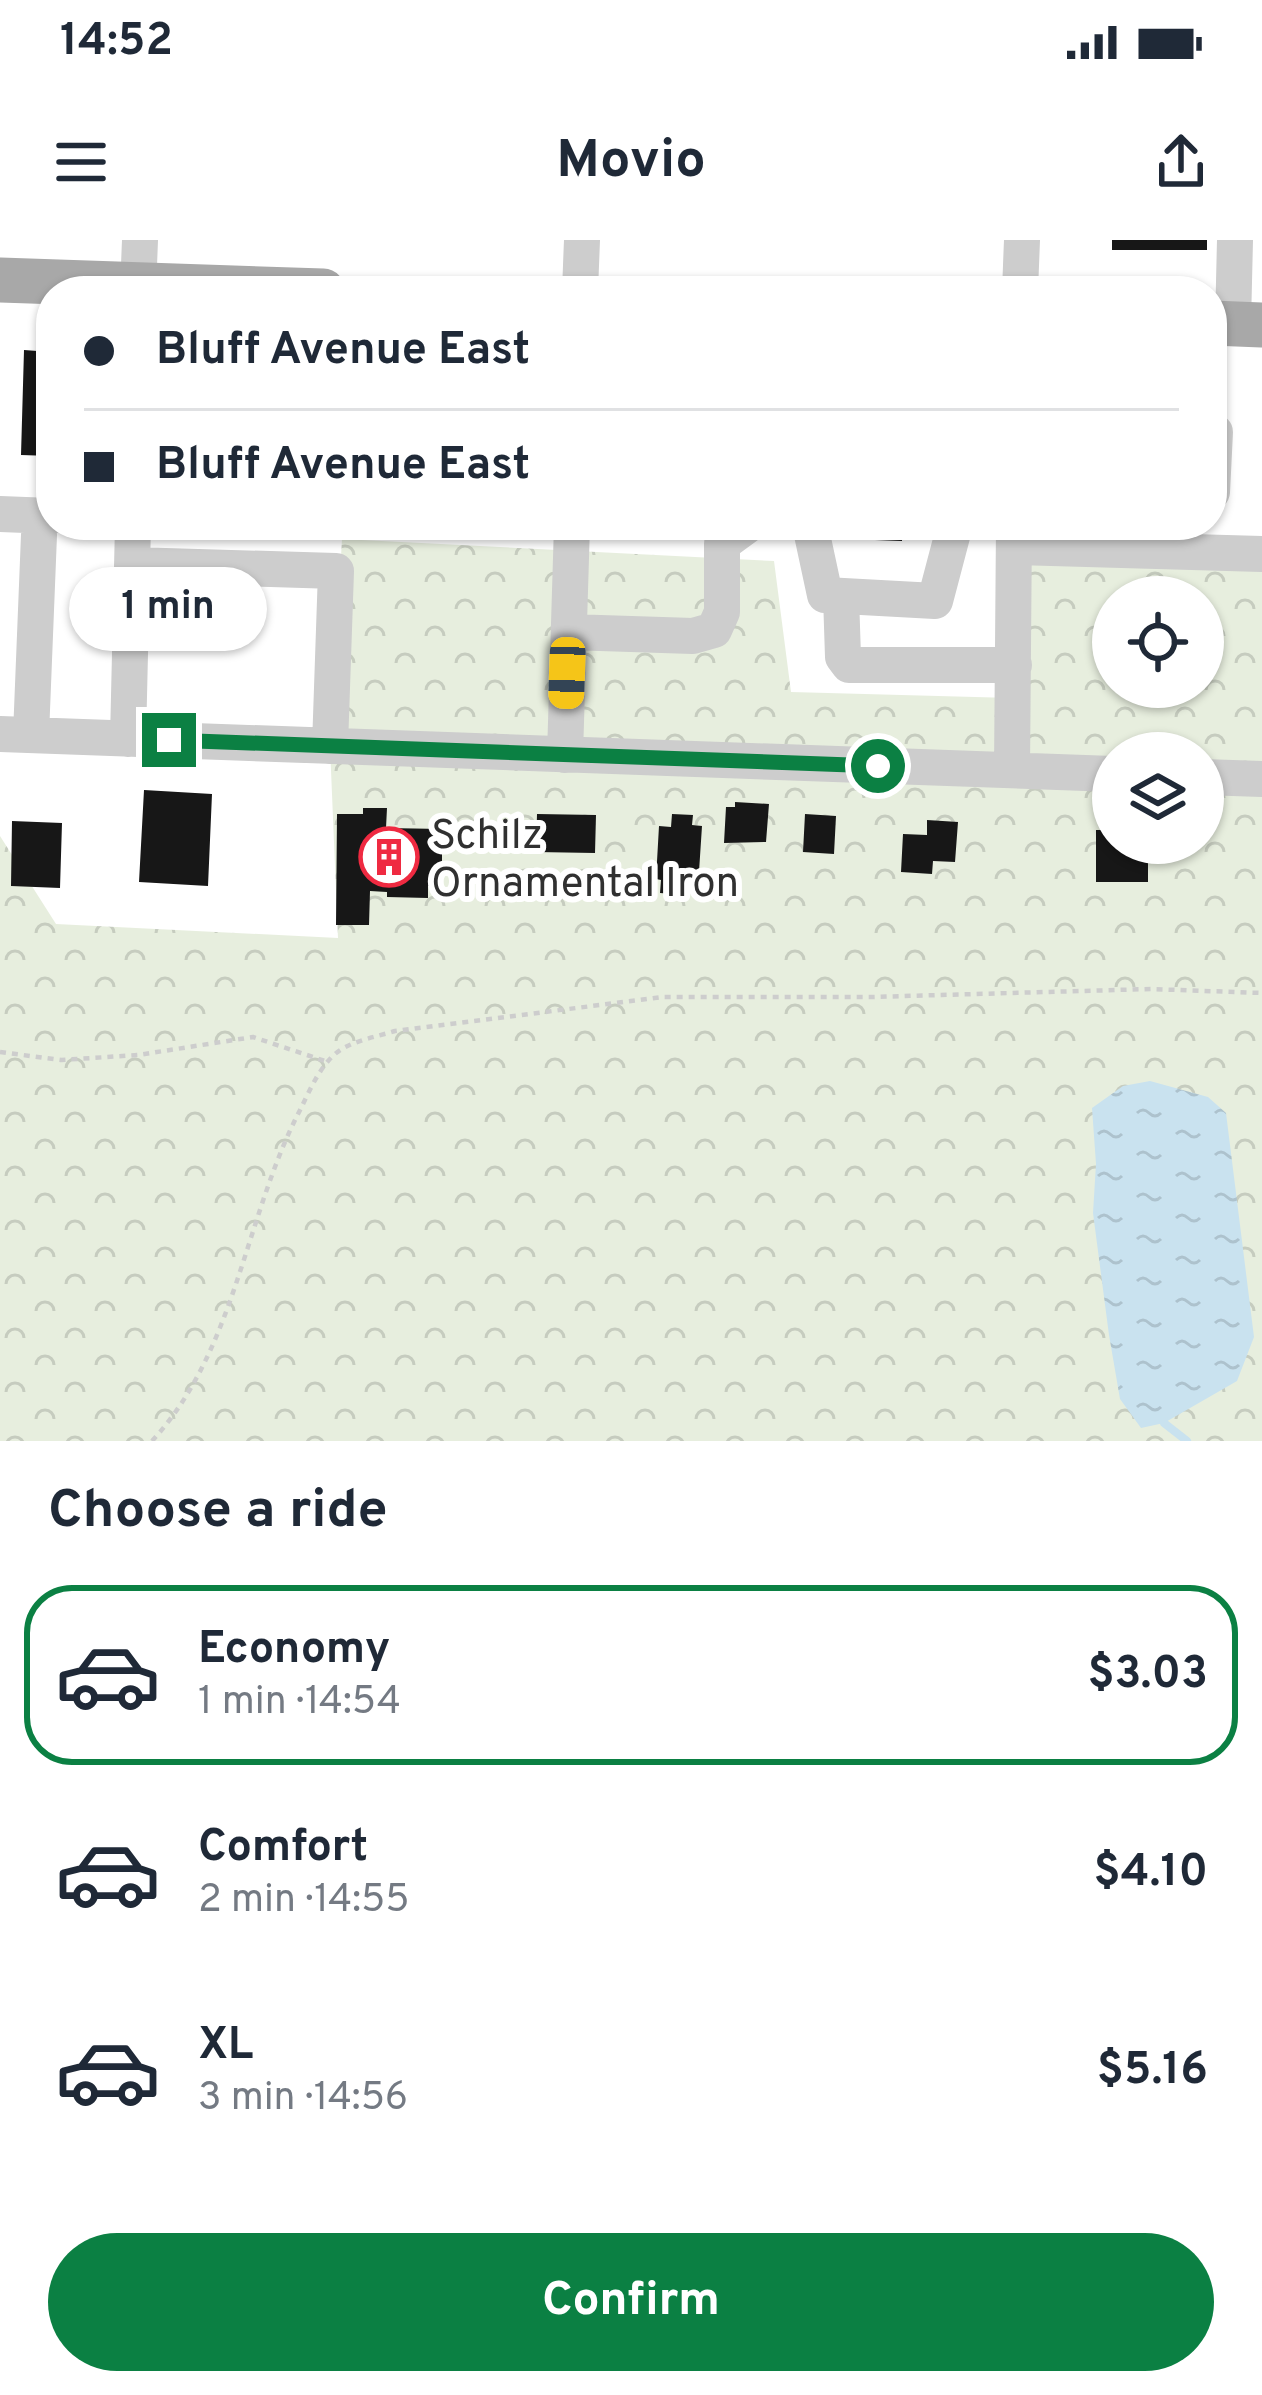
<!DOCTYPE html>
<html lang="en">
<head>
<meta charset="utf-8">
<style>
  body { margin:0; font-family:Overpass,sans-serif; background:#f2f2f3; color:#1f2937; height:100vh; display:flex; flex-direction:column; font-size:45px; white-space:nowrap }
  * { box-sizing:border-box; margin:0 }
  p { font-size:39px; color:#747a83 }
  .icon { flex:none; width:66px; height:66px; fill:none; stroke:currentColor; stroke-width:2; stroke-linecap:round; stroke-linejoin:round }
  .map { position:relative; height:1201px; overflow:hidden }
  .side { display:flex; flex-direction:column; background:#fff; flex:1 }
  .side>* { flex:none }
  .hud { position:absolute; left:36px; top:36px; width:1191px; height:264px; border-radius:48px; box-shadow:0 3px 9px #0004; display:grid; align-content:center; height:264px; padding:0 48px; background:#fff }
  .controls { position:absolute; left:1092px; top:336px; display:grid; gap:24px }
  .controls a { display:grid; place-items:center; width:132px; height:132px; border-radius:50%; background:#fff; box-shadow:0 3px 9px #0004; font-size:60px }
  .end { position:absolute; width:54px; height:54px; margin:-27px; border:15px solid #0b8043; background:#fff; box-shadow:0 0 0 6px #fff }
  .from { border-radius:50% }
  .bubble { position:absolute; height:84px; border-radius:42px; background:#fff; box-shadow:0 3px 9px #0004; font-size:39px; font-weight:700; line-height:84px; text-align:center }
  .car { position:absolute; width:36px; height:72px; margin:-36px -18px; border-radius:15px; box-shadow:0 0 9px 3px #0007; background:linear-gradient(#f5c518 24%,#345 0 40%,#f5c518 0 76%,#345 0 86%,#f5c518 0) }
  .hud b { display:flex; align-items:center; gap:42px; height:114px; font-size:45px }
  .hud b+b { border-top:3px solid #e0e1e3 }
  .hud i { width:30px; height:30px; background:#1f2937 }
  ul { padding:0; list-style:none }
  li { display:flex; align-items:center; gap:36px; height:180px; margin:0 24px 18px; padding:0 24px; border:6px solid transparent; border-radius:48px }
  li div { flex:1 }
  li b { display:block; font-size:45px }
  li em { font-style:normal; font-weight:700 }
  li.active { border-color:#0b8043 }
  li>.icon { width:108px; height:108px; stroke-width:1.5 }
  h2 { padding:0 48px; font-size:54px; line-height:144px }
  .primary-button { display:flex; gap:24px; margin-top:auto; padding:24px 48px }
  .primary-button a { flex:1; height:138px; border-radius:72px; background:#0b8043; color:#fff; font-size:48px; font-weight:700; line-height:138px; text-align:center }
  .status { display:flex; justify-content:space-between; align-items:center; height:84px; padding:0 60px; background:#fff; direction:ltr }
  .status svg { height:33px; fill:currentColor }
  header { display:flex; justify-content:space-between; align-items:center; height:156px; padding:0 48px; background:#fff; font-size:54px; font-weight:700 }
  .map>svg:first-child { display:block }
  .forest { fill:url(#forest-crowns); fill-rule:evenodd }
  .water { fill:url(#water-ripples) }
  .lines { fill:none; stroke-linecap:round; stroke-linejoin:round }
  .stream { stroke:#c9e2ef; stroke-width:8 }
  .building { fill:#171717 }
  .path { stroke:#cdcdcd; stroke-width:4.5; stroke-dasharray:6 6; stroke-linecap:butt }
  .minor { stroke:#cdcdcd; stroke-width:36 }
  .major { stroke:#a8a8a8; stroke-width:45 }
  .route { stroke:#0b8043; stroke-width:15 }
  .labels { text-anchor:middle; stroke-width:12; stroke-linejoin:round; paint-order:stroke }
  .poi-label { font-size:42px; fill:#303030; stroke:#fff; text-anchor:start }
</style>
</head>
<body>
<div class="status"><b>14:52</b><svg viewBox="0 0 49 12"><path d="M0 12V9h3v3zM5 12V6h3v6zM10 12V3h3v9zM15 12V0h3v12zM26 1h20v11H26zM47 4h2v5h-2z"/></svg></div>
<header><svg class="icon" aria-label="menu" viewBox="0 0 24 24"><path d="M4 6h16M4 12h16M4 18h16"/></svg>Movio<svg class="icon" aria-label="share" viewBox="0 0 24 24"><path d="M12 15V3M7 8l5-5 5 5M5 13v7h14v-7"/></svg></header>
<div class="map">
<svg width="1262" height="1201" viewBox="0 0 1262 1201">
  <defs>
    <pattern id="forest-crowns" width="20" height="18" patternUnits="userSpaceOnUse" patternTransform="scale(3)"><rect width="20" height="18" fill="#e7eede"/><path d="M2 6a3 3 0 1 1 6 0M12 15a3 3 0 1 1 6 0" fill="none" stroke="#c6ccbf"/></pattern>
    <pattern id="water-ripples" width="26" height="14" patternUnits="userSpaceOnUse" patternTransform="scale(3)"><rect width="26" height="14" fill="#c9e2ef"/><path d="M2 4q2-2 4 0t4 0M15 11q2-2 4 0t4 0" fill="none" stroke="#adc2cd"/></pattern>
  </defs>
  <rect width="100%" height="100%" fill="#fff"/>
  <path class="forest" d="M342 299 774 321 791 452 1012 458 1014 307 1262 314V1201H0V596L56 684 338 698 330 506ZM1113 357H1203V447H1113ZM1113 513H1203V603H1113Z"/>
  <path class="water" d="M1150 841 1208 857 1226 873 1254 1097 1237 1141 1164 1183 1141 1188 1120 1159 1109 1095 1093 973 1096 924 1092 868 1123 846Z"/>
  <g class="lines">
    <path class="stream" d="M1163 1177 1164 1183 1187 1201"/>
  </g>
  <path class="building" d="M1112 0H1207V10H1112Z
    M24 110 51 112V216L21 215Z
    M821 285H902V301L821 298Z
    M144 550 212 554 208 646 139 642Z
    M735 562 769 564 766 602 724 603 726 567H735Z
    M363 568H387L386 588 442 589V646H428V658L387 657V652L370 651 369 685H336L337 574H363Z
    M537 574 596 575 595 613 536 612Z
    M672 574 693 575 692 585 702 586 698 647 686 646 685 655 660 653 661 640 656 639 659 586 671 587Z
    M805 574 836 576 834 614 803 612Z
    M927 580 958 582 955 622 933 621 932 634 901 632 903 594 927 595Z
    M12 581 62 583 60 648 11 646Z
    M1096 590H1113V603H1148V642H1096Z"/>
  <g class="lines">
    <path class="path" d="M0 812 61 820 138 815 253 797 328 822
      M152 1201C235 1111 244 982 297 876 308 855 317 830 335 814 350 801 376 797 395 791L663 757H871L1151 749 1262 753"/>
    <path class="minor" d="M138 51 140 0
      M580 51 582 0
      M1020 51 1022 0
      M1233 84 1235 0
      M1212 192H1215L1212 252
      M0 274 51 276
      M810 285 825 355 935 361 955 285
      M1014 307 1262 314
      M132 325 336 331 330 506
      M841 356 843 417 849 425H1014
      M569 392 693 396 714 390 722 372V304L748 285
      M0 494 1113 534
      M31 495 39 295
      M128 499 133 285
      M565 515 572 285
      M1012 530 1014 285
      M1203 537 1262 539"/>
    <path class="major" d="M0 40 323 51
      M1212 83 1262 85"/>
  </g>
  <g class="lines">
    <path class="route" d="M169 500 878 526"/>
  </g>
  <defs>
    <symbol id="building-ring" viewBox="-11 -11 22 22"><circle r="9.5" fill="#fff" stroke="#ef2a41" stroke-width="1.5"/><path d="M-4-6H4V6H1V3H-1V6H-4ZM-2.5-4.3h1.7v1.8h-1.7ZM.8-4.3h1.7v1.8H.8ZM-2.5-1h1.7V.8h-1.7ZM.8-1h1.7V.8H.8Z" fill="#ef2a41"/></symbol>
  </defs>
  <g fill-rule="evenodd">
    <use href="#building-ring" x="356" y="584" width="66" height="66"/>
  </g>
  <g class="labels">
    <g class="poi-label">
      <text x="431" y="608">Schilz<tspan x="431" dy="48">Ornamental Iron</tspan></text>
    </g>
  </g>
</svg>
<div class="controls">
<a><svg class="icon" aria-label="locate" viewBox="0 0 24 24"><circle cx="12" cy="12" r="6"/><path d="M12 2v4M12 18v4M2 12h4M18 12h4"/></svg></a>
<a><svg class="icon" aria-label="layers" viewBox="0 0 24 24"><path d="M12 4l9 5-9 5-9-5zM3 14l9 5 9-5"/></svg></a>
</div>
<i class="end from" style="left:878px;top:526px"></i>
<i class="end" style="left:169px;top:500px"></i>
<div class="bubble" style="left:69px;top:327px;width:198px">1 min</div>
<i class="car" style="left:567px;top:433px;rotate:182deg"></i>
<div class="hud">
<b><i class="from"></i>Bluff Avenue East</b>
<b><i></i>Bluff Avenue East</b>
</div>
</div>
<section class="side">
<h2>Choose a ride</h2>
<ul>
<li class="active"><svg class="icon" aria-label="car" viewBox="0 0 24 24"><path d="M5 17H2v-5l4-1 3-4h7l3 4 3 1v5h-3M9 17h6M6 11h13"/><circle cx="7" cy="17" r="2"/><circle cx="17" cy="17" r="2"/></svg><div><b>Economy</b><p>1 min · 14:54</p></div><em>$3.03</em></li>
<li><svg class="icon" aria-label="car" viewBox="0 0 24 24"><path d="M5 17H2v-5l4-1 3-4h7l3 4 3 1v5h-3M9 17h6M6 11h13"/><circle cx="7" cy="17" r="2"/><circle cx="17" cy="17" r="2"/></svg><div><b>Comfort</b><p>2 min · 14:55</p></div><em>$4.10</em></li>
<li><svg class="icon" aria-label="car" viewBox="0 0 24 24"><path d="M5 17H2v-5l4-1 3-4h7l3 4 3 1v5h-3M9 17h6M6 11h13"/><circle cx="7" cy="17" r="2"/><circle cx="17" cy="17" r="2"/></svg><div><b>XL</b><p>3 min · 14:56</p></div><em>$5.16</em></li>
</ul>
<div class="primary-button"><a>Confirm</a></div>
</section>
</body>
</html>
